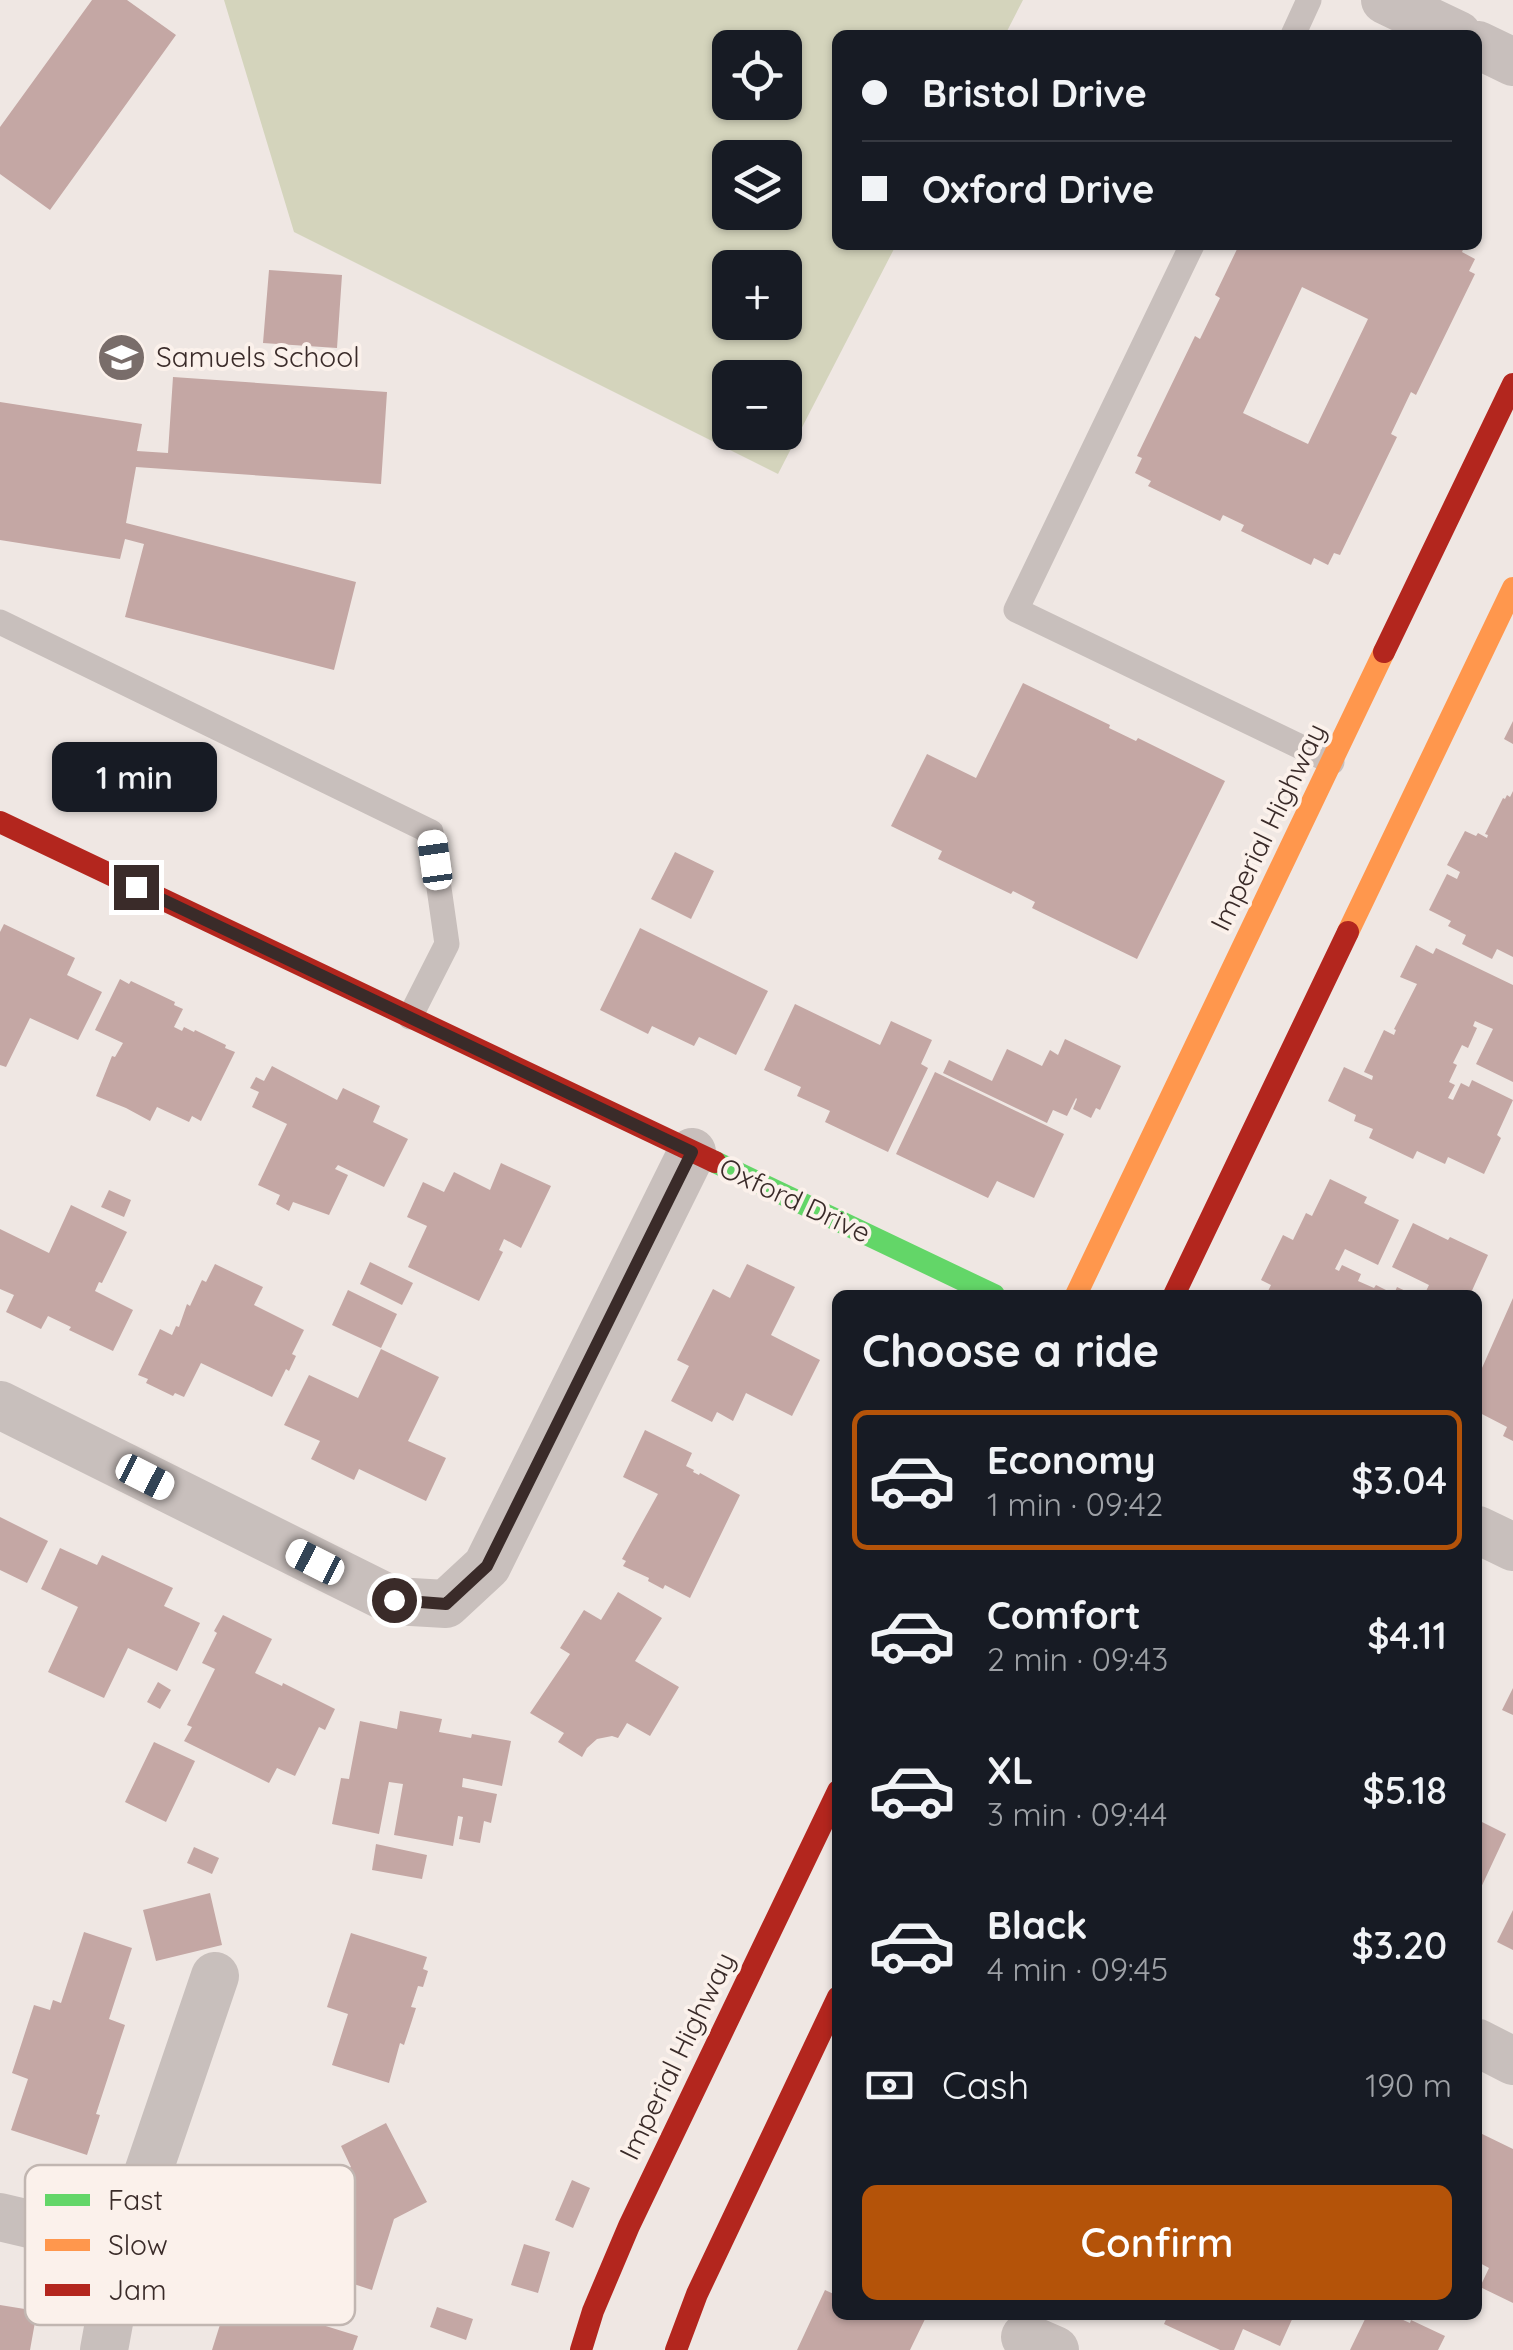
<!DOCTYPE html>
<html lang="en">
<head>
<meta charset="utf-8">
<style>
  body { margin:0; font-family:Quicksand,sans-serif; background:#20242c; color:#f1f3f6; height:100vh; display:flex; flex-direction:column; font-size:38px; white-space:nowrap }
  * { box-sizing:border-box; margin:0 }
  p { font-size:32px; color:#9ea1a6 }
  .icon { flex:none; width:55px; height:55px; fill:none; stroke:currentColor; stroke-width:2; stroke-linecap:round; stroke-linejoin:round }
  .map { position:relative; flex:1; overflow:hidden }
  .drawer { position:absolute; left:832px; top:1290px; width:650px; height:1030px; display:flex; flex-direction:column; background:#171b24; border-radius:15px; box-shadow:0 2px 8px #0004 }
  .drawer>* { flex:none }
  .hud { position:absolute; left:832px; top:30px; width:650px; height:220px; border-radius:15px; box-shadow:0 2px 8px #0004; display:grid; align-content:center; height:220px; padding:0 30px; background:#171b24 }
  .controls { position:absolute; left:712px; top:30px; display:grid; gap:20px }
  .controls a { display:grid; place-items:center; width:90px; height:90px; border-radius:15px; background:#171b24; box-shadow:0 2px 8px #0004; font-size:50px }
  .end { position:absolute; width:45px; height:45px; margin:-22px; border:12px solid #3a2b29; background:#fff; box-shadow:0 0 0 5px #fff }
  .from { border-radius:50% }
  .bubble { position:absolute; height:70px; border-radius:15px; background:#171b24; box-shadow:0 2px 8px #0004; font-size:32px; font-weight:600; line-height:70px; text-align:center }
  .car { position:absolute; width:30px; height:60px; margin:-30px -15px; border-radius:12px; box-shadow:0 0 8px 2px #0007; background:linear-gradient(#fff 24%,#345 0 40%,#fff 0 76%,#345 0 86%,#fff 0) }
  .hud b { display:flex; align-items:center; gap:35px; height:95px; font-size:38px }
  .hud b+b { border-top:2px solid #363941 }
  .hud i { width:25px; height:25px; background:#f1f3f6 }
  ul { padding:0; list-style:none }
  li { display:flex; align-items:center; gap:30px; height:140px; margin:0 20px 15px; padding:0 10px; border:5px solid transparent; border-radius:15px }
  li div { flex:1 }
  li b { display:block; font-size:38px }
  li em { font-style:normal; font-weight:600 }
  li.current { border-color:#b45309 }
  li>.icon { width:90px; height:90px; stroke-width:1.5 }
  h2 { padding:0 30px; font-size:45px; line-height:120px }
  .pay { display:flex; align-items:center; gap:25px; height:110px; padding:0 30px; font-size:38px }
  .pay p { margin-inline-start:auto }
  .action { display:flex; gap:20px; margin-top:auto; padding:20px 30px }
  .action a { flex:1; height:115px; border-radius:15px; background:#b45309; color:#fff; font-size:40px; font-weight:600; line-height:115px; text-align:center }
  .map>svg:first-child { display:block }
  .green { fill:#d4d4bc; fill-rule:evenodd }
  .building { fill:#c4a7a4; fill-rule:evenodd }
  .lines { fill:none; stroke-linecap:round; stroke-linejoin:round }
  .lane { stroke:#c8bfbc; stroke-width:25 }
  .street { stroke:#c8bfbc; stroke-width:48 }
  .fast { stroke:#63d668; stroke-width:22 }
  .slow { stroke:#ff974d; stroke-width:22 }
  .jam { stroke:#b3261e; stroke-width:22 }
  .route { stroke:#3a2b29; stroke-width:12 }
  .labels { text-anchor:middle; stroke-width:8; stroke-linejoin:round; paint-order:stroke }
  .poi-label { font-size:28px; fill:#3a2b29; stroke:#fbf1eb; text-anchor:start }
  .street-label { font-size:28px; fill:#3a2b29; stroke:#fbf1eb }
  .key { fill:#fbf1eb; stroke:#c1b6b1; stroke-width:2.5 }
  .key-label { font-size:28px; fill:#3a2b29 }
</style>
</head>
<body>
<div class="map">
<svg width="1513" height="2350" viewBox="0 0 1513 2350">
  <rect width="100%" height="100%" fill="#efe7e3"/>
  <path class="green" d="M224 0H1023L1005 35H838V245H896L778 474 294 232ZM730 48H785V102H730ZM730 158H785V212H730ZM730 268H785V322H730ZM730 378H785V432H730Z"/>
  <path class="building" d="M92 0H127L176 35 50 210 0 174V127Z
    M1239 245H1465L1462 252 1475 259 1469 271 1475 274 1416 395 1411 392 1391 434 1397 437 1340 555 1334 553 1328 565 1314 558 1311 565 1241 531 1244 525 1223 515 1220 521 1148 486 1151 481 1135 473 1142 458 1137 456 1195 336 1200 339 1220 298 1215 295ZM1302 287 1368 319 1308 444 1243 413Z
    M269 270 342 275 337 348 263 343Z
    M173 377 387 392 381 484 136 467 126 523 356 582 334 670 125 617 144 544 125 539 120 559 0 540V402L142 424 137 451 168 453Z
    M1023 683 1110 725 1109 728 1136 741 1138 738 1225 781 1137 959 1032 908 1035 902 1013 891 1011 894 938 859 942 851 891 826 927 754 976 778Z
    M1513 721V744L1504 739Z
    M1513 791V957L1497 949 1492 959 1462 944 1466 935 1448 926 1451 921 1429 910 1447 874 1457 879 1460 872 1447 865 1465 831 1476 836 1478 833 1487 838 1488 835 1485 834 1503 798 1505 799 1507 795 1510 797Z
    M675 852 714 871 691 919 651 899Z
    M4 924 75 958 67 975 102 992 78 1040 30 1018 6 1067 0 1065V932Z
    M640 928 768 991 736 1055 699 1037 694 1046 652 1026 648 1034 600 1010Z
    M1416 945 1433 954 1436 948 1513 985V1082L1476 1064 1493 1029 1475 1021 1473 1026 1477 1028 1468 1048 1462 1045 1453 1063 1457 1065 1449 1082 1455 1085 1448 1098 1453 1100 1461 1083 1469 1087 1472 1080 1513 1100 1497 1135 1501 1138 1484 1174 1448 1157 1445 1164 1417 1151 1413 1159 1369 1138 1373 1129 1354 1121 1356 1115 1328 1101 1344 1067 1372 1080 1373 1076 1364 1072 1384 1030 1394 1035 1396 1030 1394 1029 1417 984 1400 977Z
    M120 979 129 984 131 981 175 1002 174 1005 183 1009 174 1027 182 1031 184 1027 194 1032 195 1030 226 1045 225 1048 235 1052 201 1121 192 1116 189 1122 157 1107 150 1121 126 1108 96 1096 112 1056 115 1057 123 1043 95 1030Z
    M795 1004 880 1045 891 1021 932 1040 921 1064 928 1068 888 1152 825 1122 830 1111 797 1096 801 1087 764 1070Z
    M1065 1039 1121 1066 1100 1110 1096 1108 1091 1118 1073 1109 1077 1099 1076 1098 1067 1116 1053 1110 1047 1123 943 1073 949 1060 992 1081 1007 1049 1042 1066 1050 1050 1058 1055Z
    M272 1066 337 1100 343 1088 380 1106 373 1122 408 1139 384 1187 338 1165 335 1169 348 1175 329 1215 293 1202 289 1211 276 1204 280 1195 258 1185 287 1124 252 1107 259 1092 250 1088 256 1077 264 1081Z
    M935 1072 1064 1134 1034 1198 997 1181 988 1198 896 1154Z
    M501 1163 551 1186 521 1248 504 1239 499 1250 503 1252 479 1301 408 1267 427 1226 407 1217 423 1182 444 1192 454 1172 490 1190Z
    M1330 1179 1367 1197 1364 1203 1399 1220 1378 1265 1345 1249 1335 1269 1339 1271 1342 1265 1361 1274 1358 1281 1374 1288 1376 1285 1394 1294 1397 1287 1414 1295H1266L1271 1285 1261 1280 1283 1235 1293 1240 1306 1213 1312 1216Z
    M109 1190 131 1200 124 1217 101 1207Z
    M71 1205 127 1232 102 1283 99 1282 95 1291 133 1310 113 1351 69 1330 71 1327 48 1316 41 1329 6 1312 14 1295 0 1289V1229L49 1253Z
    M1413 1223 1448 1240 1450 1237 1488 1255 1470 1295H1424L1429 1285 1392 1267Z
    M370 1262 413 1283 402 1305 360 1284Z
    M215 1264 263 1287 254 1305 304 1330 292 1354 296 1356 289 1371 286 1369 272 1397 201 1363 184 1397 175 1393 173 1396 146 1383 148 1379 138 1375 160 1329 172 1335 176 1326 179 1327 187 1304 190 1306 202 1280 206 1282Z
    M747 1264 795 1287 771 1335 820 1360 792 1416 746 1393 733 1421 717 1412 712 1422 671 1401 689 1366 677 1360 713 1289 730 1298Z
    M348 1290 397 1314 381 1348 332 1325Z
    M1513 1298V1441L1503 1436 1507 1427 1478 1412V1377Z
    M381 1349 439 1377 408 1441 446 1458 426 1501 359 1469 354 1480 311 1459 320 1441 284 1425 309 1375 358 1398Z
    M645 1430 692 1453 686 1466 694 1470 693 1472 699 1475 700 1473 740 1495 690 1598 665 1585 663 1589 648 1581 649 1578 623 1566 626 1561 622 1559 658 1494 623 1477Z
    M0 1517 48 1541 27 1583 0 1570Z
    M60 1548 97 1565 102 1555 173 1588 164 1606 200 1623 177 1671 128 1648 104 1698 48 1672 78 1607 41 1589Z
    M618 1592 662 1618 635 1661 679 1687 650 1736 627 1723 618 1738 612 1736 597 1739 587 1748 582 1757 558 1742 564 1733 530 1713 570 1654 560 1648 584 1610 601 1620Z
    M223 1615 272 1639 255 1673 282 1686 283 1683 335 1709 325 1730 319 1727 295 1776 277 1768 269 1783 184 1741 192 1727 187 1725 215 1669 202 1663 217 1633 214 1631Z
    M158 1682 171 1690 160 1709 147 1702Z
    M1513 1688V1715L1502 1710Z
    M400 1711 442 1719 439 1732 471 1738 472 1734 511 1741 502 1786 463 1778 462 1787 497 1794 491 1823 484 1821 480 1843 459 1839 463 1817 458 1816 453 1846 394 1835 403 1784 389 1782 379 1834 332 1824 341 1778 349 1779 360 1721 397 1729Z
    M154 1742 195 1761 166 1822 125 1802Z
    M1478 1820 1506 1834 1478 1894Z
    M376 1844 427 1855 422 1879 372 1870Z
    M194 1847 219 1858 212 1874 187 1863Z
    M210 1893 222 1945 156 1961 143 1910Z
    M1513 1910V1950L1497 1942Z
    M84 1932 132 1948 109 2019 125 2025 96 2114 100 2115 87 2155 11 2130 28 2079 12 2073 34 2005 50 2010 53 2000 61 2003Z
    M351 1933 427 1957 423 1969 428 1971 423 1987 418 1986 411 2007 416 2008 404 2045 400 2043 389 2083 332 2065 348 2014 327 2007Z
    M386 2123 427 2202 394 2219 372 2290 302 2267 304 2259 249 2242 265 2195 300 2206 304 2194 311 2196 317 2176 327 2179 351 2167 341 2146Z
    M1478 2132 1513 2149V2303L1480 2287 1489 2268 1478 2262Z
    M572 2180 590 2188 573 2228 555 2220Z
    M524 2244 550 2252 538 2293 511 2285Z
    M825 2290 838 2296V2315H927L910 2350H797Z
    M229 2296 358 2336 353 2350H212Z
    M0 2305 37 2311 30 2350H0Z
    M437 2307 473 2319 466 2340 430 2327Z
    M1168 2315H1294L1280 2346 1243 2329 1234 2350H1220L1164 2324Z
    M1367 2315H1392L1410 2323 1411 2320 1445 2336 1438 2350H1350Z"/>
  <g class="lines">
    <path class="lane" d="M1293 35 1309 0
      M1192 245 1016 610 1332 762
      M0 622 431 832 447 944 410 1017"/>
    <path class="street" d="M1385 0 1458 35
      M1478 45 1513 62
      M0 1405 394 1601 446 1604 487 1566 692 1152
      M1478 1530 1513 1547
      M1478 2043 1513 2061
      M0 2217 123 2246
      M1025 2337 1055 2350
      M104 2350 123 2246 215 1976"/>
    <path class="fast" d="M715 1162 994 1295"/>
    <path class="slow" d="M1348 932 1513 588
      M1076 1295 1384 652"/>
    <path class="jam" d="M1384 652 1513 384
      M0 822 715 1162
      M1174 1295 1348 932
      M581 2350 593 2311 629 2226 838 1791
      M676 2350 697 2294 838 1997"/>
  </g>
  <g class="lines">
    <path class="route" d="M136 887 692 1152 487 1566 446 1604 394 1600"/>
  </g>
  <defs>
    <symbol id="school-disc" viewBox="-11 -11 22 22"><circle r="9.5" fill="#796d6a" stroke="#fbf1eb"/><path d="M0-5L7-2L0 1L-7-2ZM-4 1L0 2.5L4 1V4Q0 6-4 4Z" fill="#fff"/></symbol>
  </defs>
  <g fill-rule="evenodd">
    <use href="#school-disc" x="94" y="330" width="55" height="55"/>
  </g>
  <g class="labels">
    <g class="poi-label">
      <text x="156" y="367">Samuels School</text>
    </g>
    <g class="street-label">
      <text transform="translate(1268 827) rotate(-64)" y="10">Imperial Highway</text>
      <text transform="translate(795 1200) rotate(25)" y="10">Oxford Drive</text>
      <text transform="translate(677 2056) rotate(-64)" y="10">Imperial Highway</text>
    </g>
  </g>
  <rect x="25" y="2165" width="330" height="160" rx="15" class="key"/>
  <rect x="45" y="2194" width="45" height="12" fill="#63d668"/>
  <rect x="45" y="2239" width="45" height="12" fill="#ff974d"/>
  <rect x="45" y="2284" width="45" height="12" fill="#b3261e"/>
  <g class="key-label">
    <text x="108" y="2210">Fast</text>
    <text x="108" y="2255">Slow</text>
    <text x="108" y="2300">Jam</text>
  </g>
</svg>
<div class="controls">
<a><svg class="icon" aria-label="locate" viewBox="0 0 24 24"><circle cx="12" cy="12" r="6"/><path d="M12 2v4M12 18v4M2 12h4M18 12h4"/></svg></a>
<a><svg class="icon" aria-label="layers" viewBox="0 0 24 24"><path d="M12 4l9 5-9 5-9-5zM3 14l9 5 9-5"/></svg></a>
<a>+</a>
<a>−</a>
</div>
<i class="end from" style="left:394px;top:1600px"></i>
<i class="end" style="left:136px;top:887px"></i>
<div class="bubble" style="left:52px;top:742px;width:165px">1 min</div>
<i class="car" style="left:435px;top:860px;rotate:352deg"></i>
<i class="car" style="left:145px;top:1477px;rotate:117deg"></i>
<i class="car" style="left:315px;top:1562px;rotate:297deg"></i>
<div class="hud">
<b><i class="from"></i>Bristol Drive</b>
<b><i></i>Oxford Drive</b>
</div>
<section class="drawer">
<h2>Choose a ride</h2>
<ul>
<li class="current"><svg class="icon" aria-label="car" viewBox="0 0 24 24"><path d="M5 17H2v-5l4-1 3-4h7l3 4 3 1v5h-3M9 17h6M6 11h13"/><circle cx="7" cy="17" r="2"/><circle cx="17" cy="17" r="2"/></svg><div><b>Economy</b><p>1 min · 09:42</p></div><em>$3.04</em></li>
<li><svg class="icon" aria-label="car" viewBox="0 0 24 24"><path d="M5 17H2v-5l4-1 3-4h7l3 4 3 1v5h-3M9 17h6M6 11h13"/><circle cx="7" cy="17" r="2"/><circle cx="17" cy="17" r="2"/></svg><div><b>Comfort</b><p>2 min · 09:43</p></div><em>$4.11</em></li>
<li><svg class="icon" aria-label="car" viewBox="0 0 24 24"><path d="M5 17H2v-5l4-1 3-4h7l3 4 3 1v5h-3M9 17h6M6 11h13"/><circle cx="7" cy="17" r="2"/><circle cx="17" cy="17" r="2"/></svg><div><b>XL</b><p>3 min · 09:44</p></div><em>$5.18</em></li>
<li><svg class="icon" aria-label="car" viewBox="0 0 24 24"><path d="M5 17H2v-5l4-1 3-4h7l3 4 3 1v5h-3M9 17h6M6 11h13"/><circle cx="7" cy="17" r="2"/><circle cx="17" cy="17" r="2"/></svg><div><b>Black</b><p>4 min · 09:45</p></div><em>$3.20</em></li>
</ul>
<div class="pay"><svg class="icon" aria-label="cash" viewBox="0 0 24 24"><path d="M3 7h18v10H3z"/><circle cx="12" cy="12" r="2"/></svg>Cash<p>190 m</p></div>
<div class="action"><a>Confirm</a></div>
</section>
</div>
</body>
</html>
